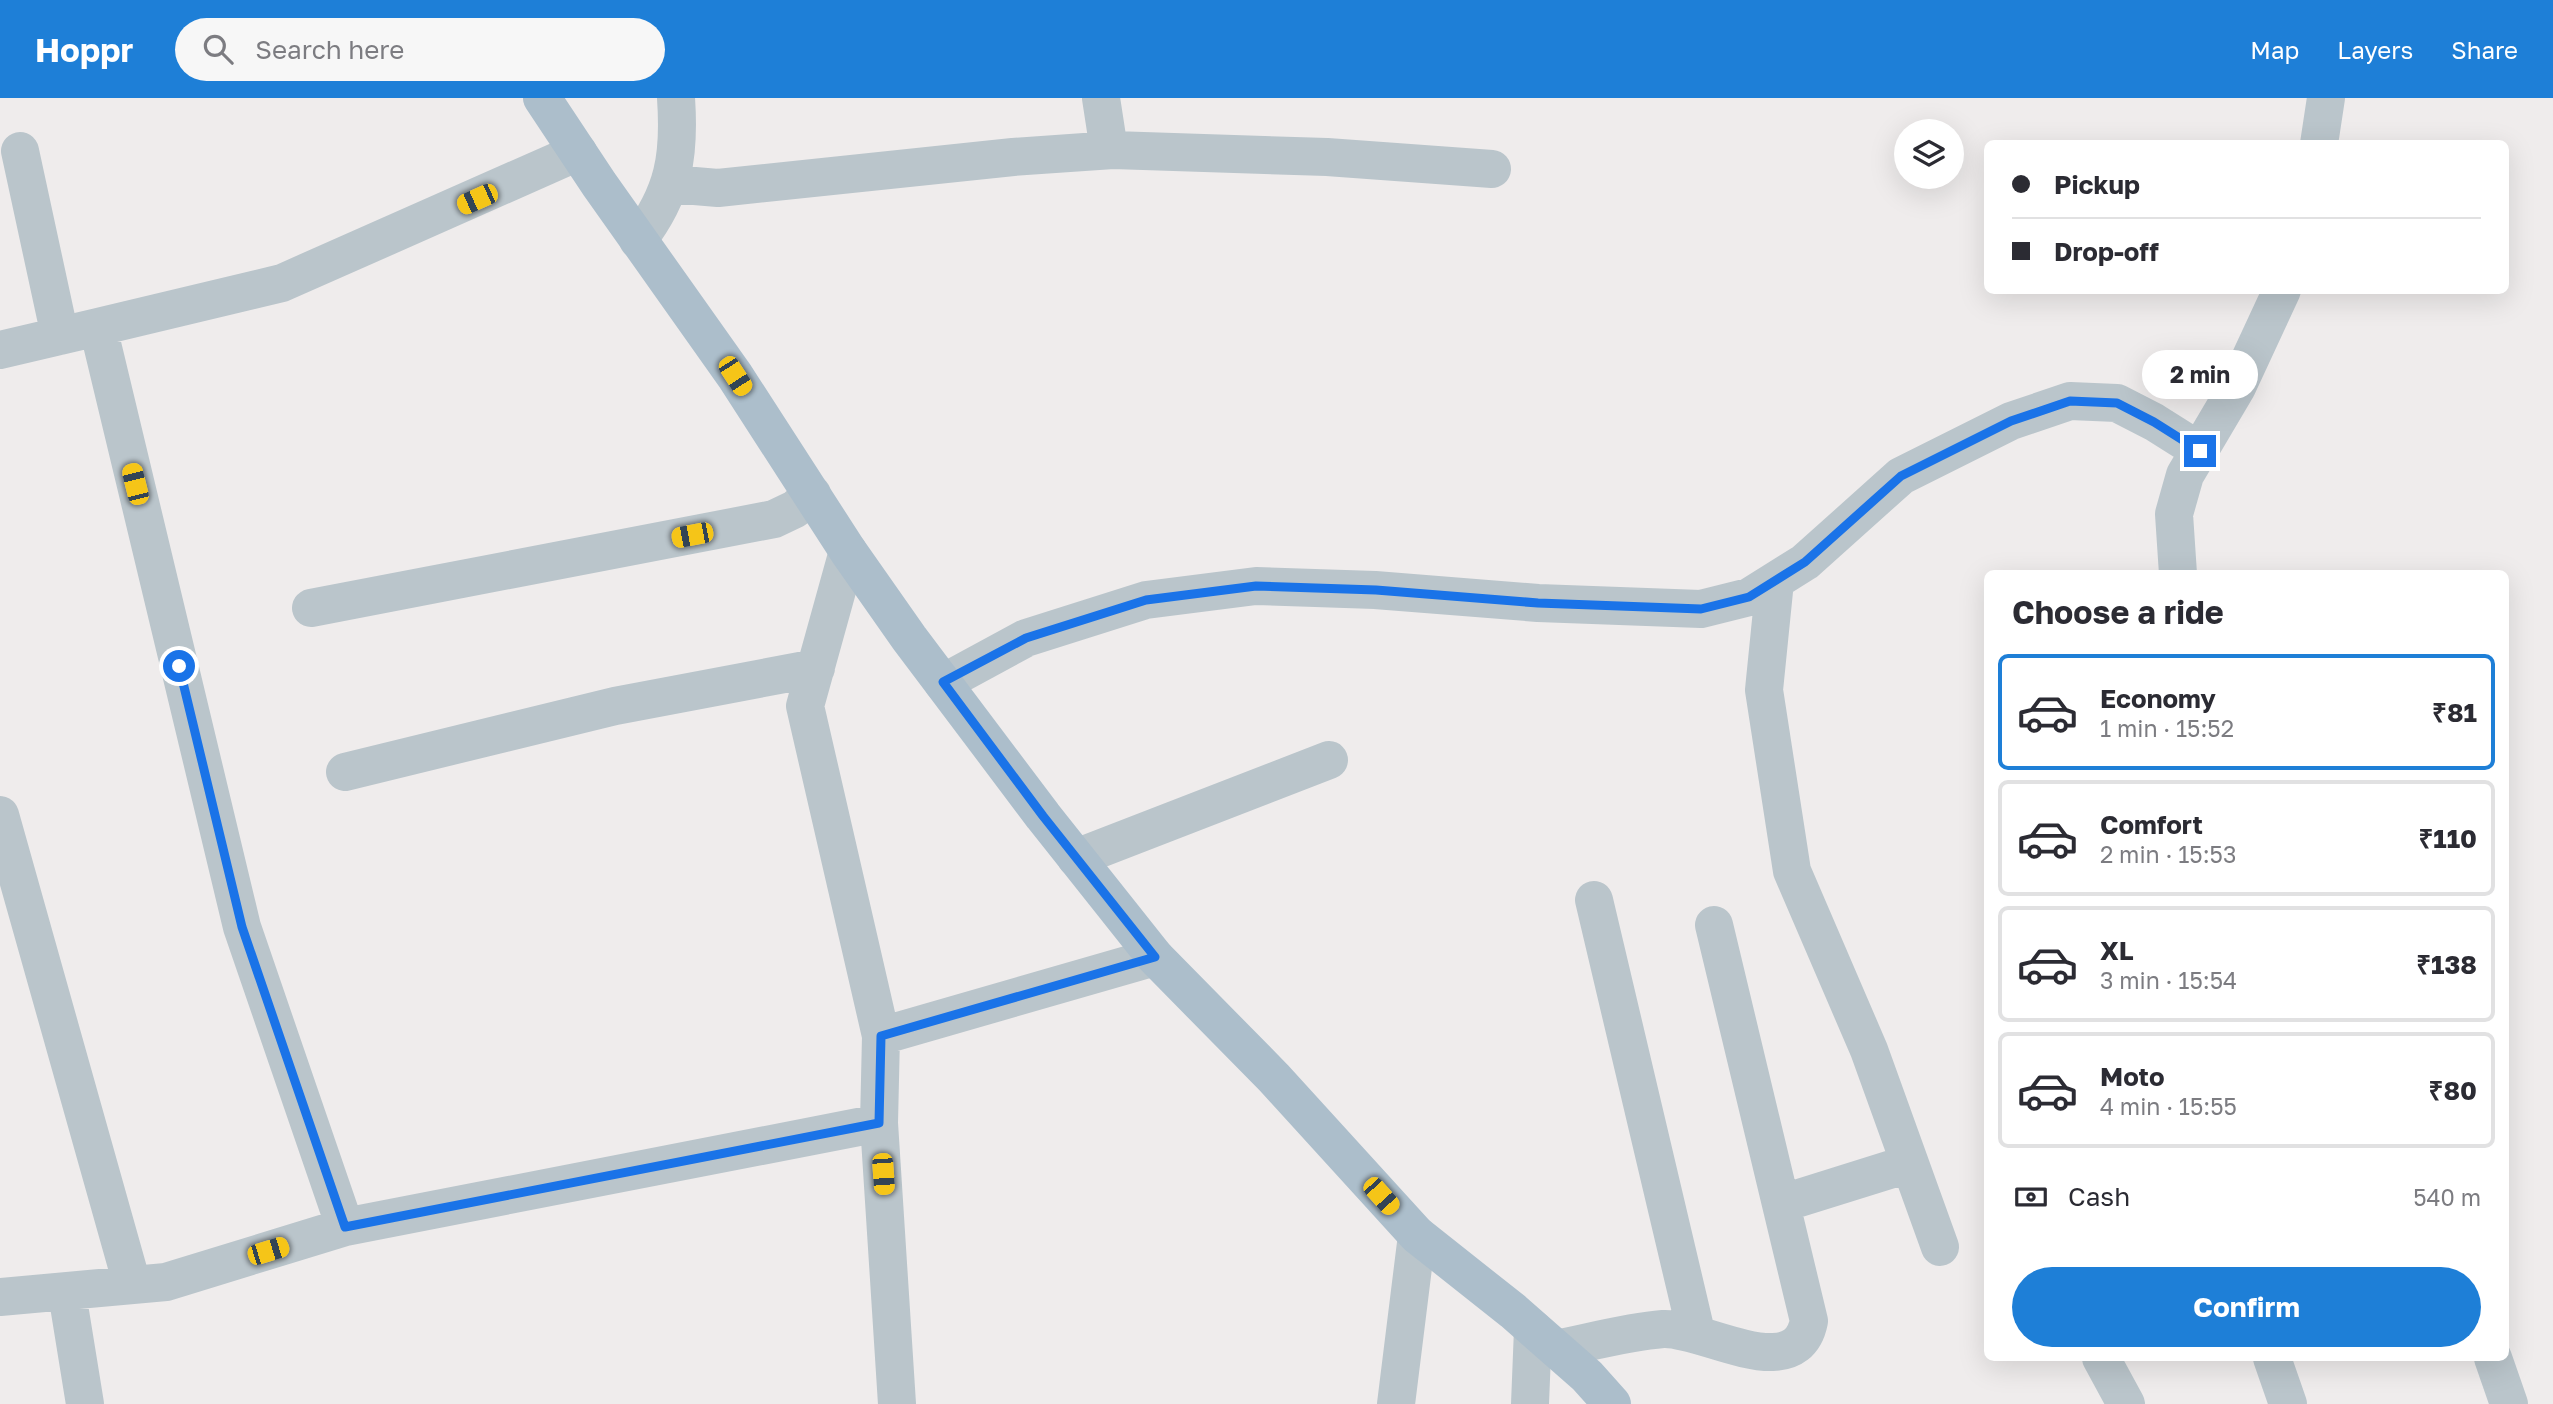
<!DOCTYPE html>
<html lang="en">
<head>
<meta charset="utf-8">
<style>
  body { margin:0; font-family:"Golos Text",sans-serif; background:#f7f7f7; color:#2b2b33; height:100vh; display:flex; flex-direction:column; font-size:26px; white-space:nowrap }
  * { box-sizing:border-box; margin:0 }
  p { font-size:23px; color:#7c7c81 }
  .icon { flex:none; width:38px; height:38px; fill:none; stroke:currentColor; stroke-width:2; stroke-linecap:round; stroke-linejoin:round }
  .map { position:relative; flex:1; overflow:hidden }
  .sheet { position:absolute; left:1984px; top:472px; width:525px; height:791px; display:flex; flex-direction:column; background:#fff; border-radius:10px; box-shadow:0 7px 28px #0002 }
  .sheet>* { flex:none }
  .top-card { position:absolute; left:1984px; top:42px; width:525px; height:154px; border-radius:10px; box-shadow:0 7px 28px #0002; display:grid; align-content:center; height:154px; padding:0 28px; background:#fff }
  .fabs { position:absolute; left:1894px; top:21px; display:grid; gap:14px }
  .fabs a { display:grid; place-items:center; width:70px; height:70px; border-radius:50%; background:#fff; box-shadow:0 7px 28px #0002; font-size:35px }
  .end { position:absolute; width:32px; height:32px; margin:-16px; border:9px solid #1a73e8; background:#fff; box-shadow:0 0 0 4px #fff }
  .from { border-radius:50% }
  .bubble { position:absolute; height:49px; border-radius:24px; background:#fff; box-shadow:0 7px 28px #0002; font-size:23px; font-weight:700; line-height:49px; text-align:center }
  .car { position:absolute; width:21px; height:42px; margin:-21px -10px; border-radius:9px; box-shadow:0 0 5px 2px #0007; background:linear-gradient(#f5c518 24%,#345 0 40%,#f5c518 0 76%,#345 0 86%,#f5c518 0) }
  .top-card b { display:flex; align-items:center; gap:24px; height:66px; font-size:26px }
  .top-card b+b { border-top:2px solid #e1e1e2 }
  .top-card i { width:18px; height:18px; background:#2b2b33 }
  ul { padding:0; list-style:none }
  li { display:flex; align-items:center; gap:21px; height:116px; margin:0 14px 10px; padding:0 14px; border:4px solid #e1e1e2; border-radius:10px }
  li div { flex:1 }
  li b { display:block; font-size:26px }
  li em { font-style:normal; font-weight:700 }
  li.current { border-color:#1e7fd7 }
  li>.icon { width:63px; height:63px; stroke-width:1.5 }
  h2 { padding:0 28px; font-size:32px; line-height:84px }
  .pay { display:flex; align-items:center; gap:18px; height:77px; padding:0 28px; font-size:26px }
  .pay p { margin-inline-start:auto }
  .button { display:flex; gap:14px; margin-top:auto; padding:14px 28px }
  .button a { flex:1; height:80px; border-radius:42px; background:#1e7fd7; color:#fff; font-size:28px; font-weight:700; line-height:80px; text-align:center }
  header { display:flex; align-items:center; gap:42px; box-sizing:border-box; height:98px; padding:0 35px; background:#1e7fd7; color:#fff }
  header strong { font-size:33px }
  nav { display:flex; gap:38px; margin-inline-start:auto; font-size:24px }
  .search { width:490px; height:63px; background:#f7f7f7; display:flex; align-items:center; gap:18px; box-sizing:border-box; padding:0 24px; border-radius:38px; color:#7c7c81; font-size:26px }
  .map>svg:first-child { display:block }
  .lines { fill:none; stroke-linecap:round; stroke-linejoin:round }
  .minor { stroke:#bac5cb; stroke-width:38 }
  .major { stroke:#acbecb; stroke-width:38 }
  .route { stroke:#1a73e8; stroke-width:9 }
</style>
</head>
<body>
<header>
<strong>Hoppr</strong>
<div class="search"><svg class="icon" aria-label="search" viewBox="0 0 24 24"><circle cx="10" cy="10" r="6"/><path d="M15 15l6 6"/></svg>Search here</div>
<nav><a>Map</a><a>Layers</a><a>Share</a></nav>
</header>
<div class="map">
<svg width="2553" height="1306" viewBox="0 0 2553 1306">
  <rect width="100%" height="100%" fill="#efecec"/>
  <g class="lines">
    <path class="minor" d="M1101 0 1109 52
      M2319 46 2326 0
      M20 53 60 238
      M671 86 718 90 1013 59 1113 52 1327 59 1492 71
      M638 142C674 95 680 58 676 0
      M98 229 282 185 578 54
      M0 252 98 229 242 829 345 1129
      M848 453 805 608 881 938
      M2178 476 2174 416 2185 377 2237 289 2282 192
      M1775 483 1764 592 1792 773 1869 952 1940 1149
      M311 510 774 421 795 411 812 396
      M943 585 1026 540 1146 502 1256 488 1375 492 1538 505 1701 511 1749 499 1805 464 1901 378 2011 323 2070 303 2117 305 2154 324 2200 353
      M345 674 615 608 816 570
      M0 717 132 1186
      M1076 760 1329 662
      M1594 802 1696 1234
      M879 1025 897 1306
      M1783 1105 1908 1066
      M67 1195 85 1306
      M0 1199 166 1184 345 1129 879 1025 881 938 1155 859
      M1556 1251C1591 1244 1627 1234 1663 1231 1704 1229 1796 1289 1809 1223L1714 827
      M2101 1260 2126 1306
      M2272 1260 2288 1306
      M2493 1260 2509 1306
      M1396 1306 1417 1137
      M1530 1306 1533 1231"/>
    <path class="major" d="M542 0 599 86 735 278 848 453 909 540 1043 718 1155 859 1274 980 1417 1137 1513 1213 1587 1278 1612 1306"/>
  </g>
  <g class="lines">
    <path class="route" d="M179 568 242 829 345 1129 879 1025 881 938 1155 859 1043 718 943 584 1026 540 1146 502 1256 488 1376 492 1538 505 1701 511 1749 499 1805 464 1901 378 2011 323 2070 303 2117 305 2154 324 2200 353"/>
  </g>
</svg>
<div class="fabs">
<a><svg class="icon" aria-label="layers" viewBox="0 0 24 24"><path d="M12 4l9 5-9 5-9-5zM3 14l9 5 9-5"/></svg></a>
</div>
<i class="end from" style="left:179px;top:568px"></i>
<i class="end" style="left:2200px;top:353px"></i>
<div class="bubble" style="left:2142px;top:252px;width:116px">2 min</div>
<i class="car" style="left:477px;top:101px;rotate:246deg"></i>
<i class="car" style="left:735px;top:278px;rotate:147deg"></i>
<i class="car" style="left:135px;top:386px;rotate:346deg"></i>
<i class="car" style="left:692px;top:437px;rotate:259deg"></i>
<i class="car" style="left:883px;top:1076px;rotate:176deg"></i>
<i class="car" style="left:1381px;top:1098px;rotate:138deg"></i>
<i class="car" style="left:268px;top:1153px;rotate:73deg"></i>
<div class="top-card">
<b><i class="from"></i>Pickup</b>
<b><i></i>Drop-off</b>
</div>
<section class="sheet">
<h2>Choose a ride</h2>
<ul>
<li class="current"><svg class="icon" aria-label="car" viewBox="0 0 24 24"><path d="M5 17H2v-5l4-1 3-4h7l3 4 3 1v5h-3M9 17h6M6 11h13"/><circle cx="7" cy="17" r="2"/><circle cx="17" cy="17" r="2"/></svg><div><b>Economy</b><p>1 min · 15:52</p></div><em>₹81</em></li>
<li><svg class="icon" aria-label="car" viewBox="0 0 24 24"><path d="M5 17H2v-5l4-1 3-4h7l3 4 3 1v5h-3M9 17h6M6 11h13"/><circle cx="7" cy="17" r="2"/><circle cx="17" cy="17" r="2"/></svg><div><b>Comfort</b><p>2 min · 15:53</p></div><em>₹110</em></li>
<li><svg class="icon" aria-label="car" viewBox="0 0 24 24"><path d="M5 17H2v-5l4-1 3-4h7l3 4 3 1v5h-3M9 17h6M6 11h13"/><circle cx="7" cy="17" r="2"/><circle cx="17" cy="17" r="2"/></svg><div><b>XL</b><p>3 min · 15:54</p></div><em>₹138</em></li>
<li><svg class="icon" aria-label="car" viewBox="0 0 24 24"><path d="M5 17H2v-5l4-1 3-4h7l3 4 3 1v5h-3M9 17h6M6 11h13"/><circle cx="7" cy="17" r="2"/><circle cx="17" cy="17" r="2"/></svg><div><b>Moto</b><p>4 min · 15:55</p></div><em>₹80</em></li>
</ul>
<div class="pay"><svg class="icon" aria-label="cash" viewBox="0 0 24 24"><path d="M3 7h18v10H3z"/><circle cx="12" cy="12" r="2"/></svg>Cash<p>540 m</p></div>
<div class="button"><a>Confirm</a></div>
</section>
</div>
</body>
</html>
